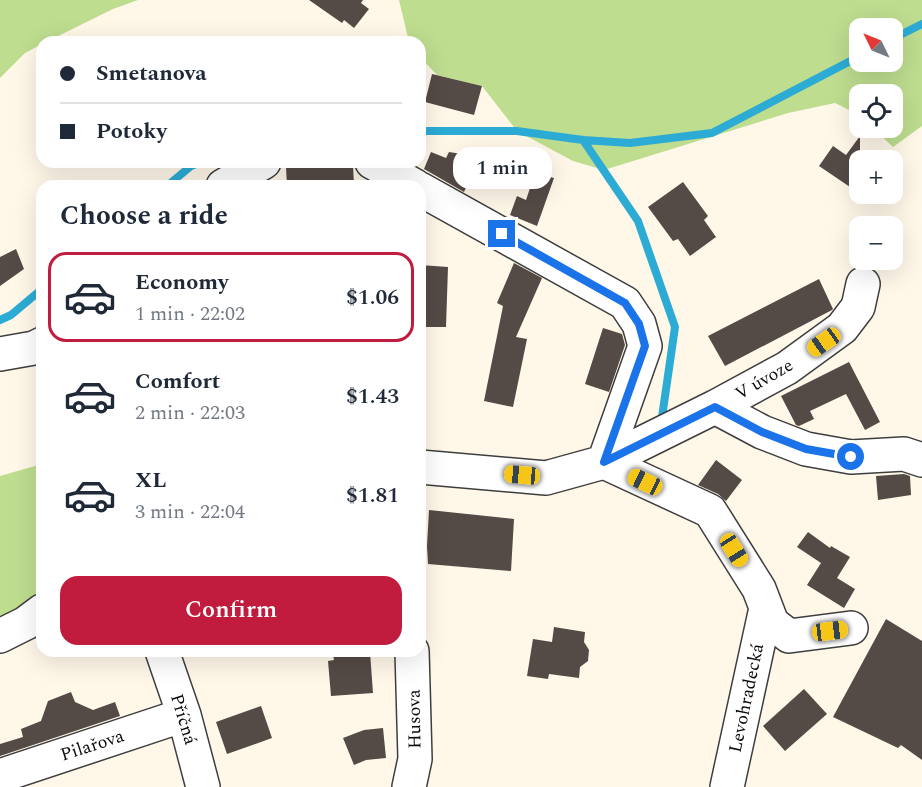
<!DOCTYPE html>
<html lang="en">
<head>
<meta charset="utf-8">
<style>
  body { margin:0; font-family:Spectral,serif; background:#f6f6f7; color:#1f2937; height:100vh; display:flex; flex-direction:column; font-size:22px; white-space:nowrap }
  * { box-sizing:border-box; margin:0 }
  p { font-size:20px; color:#747a83 }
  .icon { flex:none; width:33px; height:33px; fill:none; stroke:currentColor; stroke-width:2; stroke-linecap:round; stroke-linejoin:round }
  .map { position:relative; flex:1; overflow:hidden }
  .panel { position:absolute; left:36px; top:180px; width:390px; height:477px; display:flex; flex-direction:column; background:#fff; border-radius:18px; box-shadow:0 6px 24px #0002 }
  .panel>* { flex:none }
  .guide { position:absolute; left:36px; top:36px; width:390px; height:132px; border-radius:18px; box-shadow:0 6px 24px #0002; display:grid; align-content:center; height:132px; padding:0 24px; background:#fff }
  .needle { width:39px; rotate:313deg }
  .buttons { position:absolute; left:849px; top:18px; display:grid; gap:12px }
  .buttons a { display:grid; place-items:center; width:54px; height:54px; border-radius:12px; background:#fff; box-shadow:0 6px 24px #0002; font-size:30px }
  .end { position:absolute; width:27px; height:27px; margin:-14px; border:8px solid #1a73e8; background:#fff; box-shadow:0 0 0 3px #fff }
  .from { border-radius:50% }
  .bubble { position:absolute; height:42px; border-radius:18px; background:#fff; box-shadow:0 6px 24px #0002; font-size:20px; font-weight:600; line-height:42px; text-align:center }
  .car { position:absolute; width:18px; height:36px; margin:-18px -9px; border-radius:8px; box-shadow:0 0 4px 2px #0007; background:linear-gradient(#f5c518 24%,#345 0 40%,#f5c518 0 76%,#345 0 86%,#f5c518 0) }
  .guide b { display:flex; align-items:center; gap:21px; height:57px; font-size:22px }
  .guide b+b { border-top:2px solid #e0e1e3 }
  .guide i { width:15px; height:15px; background:#1f2937 }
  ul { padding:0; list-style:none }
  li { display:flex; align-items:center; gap:18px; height:90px; margin:0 12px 9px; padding:0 12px; border:3px solid transparent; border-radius:18px }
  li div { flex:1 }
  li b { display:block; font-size:22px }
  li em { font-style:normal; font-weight:600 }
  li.current { border-color:#c11c3e }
  li>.icon { width:54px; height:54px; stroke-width:1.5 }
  h2 { padding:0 24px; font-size:27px; line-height:72px }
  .action { display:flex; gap:12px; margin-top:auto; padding:12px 24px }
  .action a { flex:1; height:69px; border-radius:18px; background:#c11c3e; color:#fff; font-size:24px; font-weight:600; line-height:69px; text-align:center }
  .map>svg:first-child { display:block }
  .forest { fill:#bedd8f; fill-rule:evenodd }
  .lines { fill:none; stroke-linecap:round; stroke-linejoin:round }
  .stream { stroke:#2cacd5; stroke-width:8 }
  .building { fill:#544a46 }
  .minor-casing { stroke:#3e3e3e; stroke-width:36 }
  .minor { stroke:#fff; stroke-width:33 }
  .route { stroke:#1a73e8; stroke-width:8 }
  .labels { text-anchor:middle; stroke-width:6; stroke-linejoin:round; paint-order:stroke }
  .street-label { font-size:18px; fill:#0b0b0b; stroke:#fff }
</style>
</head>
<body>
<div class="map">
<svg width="922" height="787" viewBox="0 0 922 787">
  <rect width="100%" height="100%" fill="#fff7e8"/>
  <path class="forest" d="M0 0H138L113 9 46 42H42V44L25 53 0 78Z
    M399 0H922V126L893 147 873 128H892V94H860L859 115 835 103 788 113 604 170 573 161 517 131 482 86 437 75 420 57V42H409ZM860 28H892V62H860Z
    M42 464V597L0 622V476Z"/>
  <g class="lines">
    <path class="stream" d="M892 39 922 24
      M420 131H517L583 140 630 143 712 133 860 56
      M583 140 638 221 675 327 662 417
      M167 186 191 166 201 162
      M0 320 11 315 42 289"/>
  </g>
  <path class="building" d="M309 0H363L361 3 369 9 354 28 344 20 342 23Z
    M432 74 482 86 474 115 425 102Z
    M860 136V174L850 187 819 166 833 146 846 155Z
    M431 152 446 158 449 152 480 157 464 192 424 169Z
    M353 165 354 185 287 186 286 167Z
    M535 173 554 178 537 226 510 215 517 196 526 200Z
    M683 182 708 216 704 220 716 237 690 256 678 239 673 241 648 207Z
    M16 249 24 269 0 286V257Z
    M514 263 542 278 516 337 527 339 513 407 484 401 503 306 497 303Z
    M420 265 448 267 446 327H420Z
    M819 279 833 309 832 310 725 366 708 336Z
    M603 328 622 334 625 345 609 392 585 384Z
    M849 362 880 422 865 430 846 394 810 411 814 419 799 426 796 425 781 396Z
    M716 460 742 480 726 501 718 494 698 485Z
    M904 474 910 476 911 495 878 500 876 476Z
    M429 510 514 519 511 571 428 564 427 546Z
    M808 532 830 548 831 546 850 557 837 578 855 589 844 608 807 585 821 563 797 547Z
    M886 619 922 641V760L901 745 898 748 833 717Z
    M554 627 585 632 584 642 589 650 588 661 580 667 579 678 549 674 548 679 527 676 533 639 552 642Z
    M370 652 373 693 331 696 328 661 334 660 333 655Z
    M804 689 827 714 785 751 763 726Z
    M71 692 75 702 93 710 115 702 120 716 0 756V744L23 737 21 729 41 721 48 701Z
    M261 706 272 738 227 754 216 722Z
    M383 728 386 758 366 760 354 765 343 738 364 730Z"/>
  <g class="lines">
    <defs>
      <path id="minor" d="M372 162 415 186
        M223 186 264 162
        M420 189 625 303 639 324 645 346 604 462
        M0 354 34 348 42 344
        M715 407 762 432 806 449 851 457 904 454 922 460
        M604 462 710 511 759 589 772 623 789 636 851 628
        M420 467 546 478 604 462 715 407 787 368 842 328 858 307 863 284
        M0 636 26 623 42 611
        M162 651 184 715 203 787
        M0 776 184 715
        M409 787 415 759 412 651
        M727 787 766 608"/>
    </defs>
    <use href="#minor" class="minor-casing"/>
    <use href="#minor" class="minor"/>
  </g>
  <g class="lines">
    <path class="route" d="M502 234 625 303 639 324 645 346 604 462 715 407 762 432 806 449 851 457"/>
  </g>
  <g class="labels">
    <g class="street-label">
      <text transform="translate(764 379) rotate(-30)" y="6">V úvoze</text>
      <text transform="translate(746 698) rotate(-78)" y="6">Levohradecká</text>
      <text transform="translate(184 719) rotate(73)" y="6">Příčná</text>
      <text transform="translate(414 719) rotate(-91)" y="6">Husova</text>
      <text transform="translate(92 745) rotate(-18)" y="6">Pilařova</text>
    </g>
  </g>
</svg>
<div class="buttons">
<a><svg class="needle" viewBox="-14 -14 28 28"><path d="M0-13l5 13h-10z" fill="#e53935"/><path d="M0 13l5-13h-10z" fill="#747a83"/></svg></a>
<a><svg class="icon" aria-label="locate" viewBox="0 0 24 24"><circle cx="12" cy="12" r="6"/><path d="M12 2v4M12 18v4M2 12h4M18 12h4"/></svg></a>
<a>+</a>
<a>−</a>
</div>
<i class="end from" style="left:851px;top:457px"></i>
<i class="end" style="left:502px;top:234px"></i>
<div class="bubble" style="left:453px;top:147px;width:99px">1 min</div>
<i class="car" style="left:824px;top:342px;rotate:235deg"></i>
<i class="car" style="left:522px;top:475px;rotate:275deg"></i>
<i class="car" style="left:645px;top:482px;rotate:295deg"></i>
<i class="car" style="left:734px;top:550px;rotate:148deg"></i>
<i class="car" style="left:830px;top:631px;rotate:83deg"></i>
<div class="guide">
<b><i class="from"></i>Smetanova</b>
<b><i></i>Potoky</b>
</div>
<section class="panel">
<h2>Choose a ride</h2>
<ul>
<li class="current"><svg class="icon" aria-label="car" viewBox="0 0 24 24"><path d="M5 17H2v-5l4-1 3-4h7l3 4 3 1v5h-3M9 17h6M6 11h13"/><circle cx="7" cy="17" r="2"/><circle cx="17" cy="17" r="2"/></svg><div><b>Economy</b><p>1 min · 22:02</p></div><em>$1.06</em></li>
<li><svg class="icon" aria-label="car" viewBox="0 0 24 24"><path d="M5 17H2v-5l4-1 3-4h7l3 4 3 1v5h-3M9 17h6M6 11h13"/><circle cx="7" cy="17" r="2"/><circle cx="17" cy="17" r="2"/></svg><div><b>Comfort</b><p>2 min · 22:03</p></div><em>$1.43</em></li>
<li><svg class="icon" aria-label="car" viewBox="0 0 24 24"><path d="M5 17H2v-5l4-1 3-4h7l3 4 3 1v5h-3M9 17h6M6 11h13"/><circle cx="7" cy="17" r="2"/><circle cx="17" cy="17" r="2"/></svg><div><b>XL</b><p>3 min · 22:04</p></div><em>$1.81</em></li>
</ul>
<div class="action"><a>Confirm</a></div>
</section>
</div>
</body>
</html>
